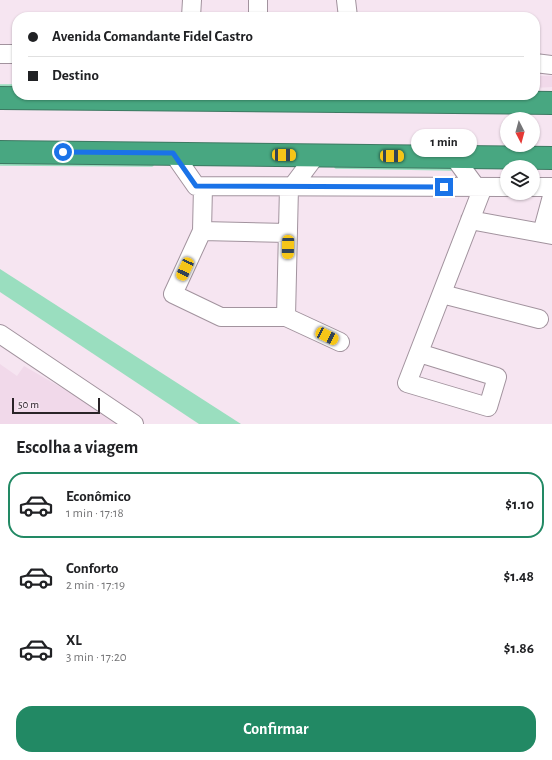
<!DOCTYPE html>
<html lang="pt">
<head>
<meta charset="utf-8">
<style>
  body { margin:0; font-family:"Alegreya Sans",sans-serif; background:#f2f2f2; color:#202124; height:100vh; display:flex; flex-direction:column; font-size:15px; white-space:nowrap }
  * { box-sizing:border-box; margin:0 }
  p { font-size:13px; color:#757577 }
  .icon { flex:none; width:22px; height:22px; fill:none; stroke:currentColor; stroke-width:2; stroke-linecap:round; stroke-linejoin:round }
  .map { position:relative; height:424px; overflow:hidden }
  .panel { display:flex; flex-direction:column; background:#fff; flex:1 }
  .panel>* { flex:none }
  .top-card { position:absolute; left:12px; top:12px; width:528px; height:88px; border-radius:16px; box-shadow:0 1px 3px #0004; display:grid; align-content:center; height:88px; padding:0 16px; background:#fff }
  .needle { width:26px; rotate:174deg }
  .tools { position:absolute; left:500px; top:112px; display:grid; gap:8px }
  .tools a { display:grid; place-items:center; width:40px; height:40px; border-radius:50%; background:#fff; box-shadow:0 1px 3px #0004; font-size:20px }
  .scale { position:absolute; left:12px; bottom:10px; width:88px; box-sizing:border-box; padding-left:4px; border:2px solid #292327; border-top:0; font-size:11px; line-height:14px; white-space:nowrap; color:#292327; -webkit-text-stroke:3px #f6e5f1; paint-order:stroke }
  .end { position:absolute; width:18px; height:18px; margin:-9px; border:5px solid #1a73e8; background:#fff; box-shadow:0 0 0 2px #fff }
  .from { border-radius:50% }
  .bubble { position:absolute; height:28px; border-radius:14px; background:#fff; box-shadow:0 1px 3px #0004; font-size:13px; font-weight:700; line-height:28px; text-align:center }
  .car { position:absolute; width:12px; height:24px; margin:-12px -6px; border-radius:5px; box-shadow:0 0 3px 1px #0007; background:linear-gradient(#f5c518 24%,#345 0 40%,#f5c518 0 76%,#345 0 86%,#f5c518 0) }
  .top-card b { display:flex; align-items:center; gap:14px; height:38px; font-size:15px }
  .top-card b+b { border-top:1px solid #e0e0e0 }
  .top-card i { width:10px; height:10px; background:#202124 }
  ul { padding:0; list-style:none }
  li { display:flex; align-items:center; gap:12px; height:66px; margin:0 8px 6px; padding:0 8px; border:2px solid transparent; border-radius:16px }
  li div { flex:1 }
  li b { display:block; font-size:15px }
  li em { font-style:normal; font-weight:700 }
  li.active { border-color:#228964 }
  li>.icon { width:36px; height:36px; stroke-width:1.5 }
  h2 { padding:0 16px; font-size:18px; line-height:48px }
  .button { display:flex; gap:8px; margin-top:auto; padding:8px 16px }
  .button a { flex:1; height:46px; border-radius:16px; background:#228964; color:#fff; font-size:16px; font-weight:700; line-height:46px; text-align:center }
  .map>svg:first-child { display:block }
  .built { fill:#f1d9ea }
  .water { fill:#9adebf }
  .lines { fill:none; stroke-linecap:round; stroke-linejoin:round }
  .stream { stroke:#9adebf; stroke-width:3.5 }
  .minor-casing { stroke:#a2939e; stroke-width:20 }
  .highway-casing { stroke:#3d7962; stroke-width:24 }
  .minor { stroke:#fff; stroke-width:18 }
  .highway { stroke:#48a781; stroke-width:22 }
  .route { stroke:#1a73e8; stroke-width:5 }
</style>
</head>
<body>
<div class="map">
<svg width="552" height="424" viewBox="0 0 552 424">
  <rect width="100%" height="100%" fill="#f6e5f1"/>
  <path class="built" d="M535 76H552V87L535 88Z
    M0 364 17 376 24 366 124 424H0Z"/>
  <path class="water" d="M0 269 241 424H199L0 292Z"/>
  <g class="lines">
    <path class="stream" d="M0 86H17
      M0 164 152 165
      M336 167 455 169"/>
    <defs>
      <path id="minor" d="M346 0 348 17
        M191 17 192 0
        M258 17V0
        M0 54H17
        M535 63 552 65
        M173 153 196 186 507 187
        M454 157 476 187
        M203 187 202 231 173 294 221 317H286L340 342
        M292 187 316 155
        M533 187H552
        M470 220 552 235
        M202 231 288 233
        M542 233 552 196
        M442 294 539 319
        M286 317 289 187
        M0 334 134 424
        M419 353 497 377 488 407 407 383C432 317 458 252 483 187"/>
      <path id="highway" d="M0 98 552 103
        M0 152 552 158"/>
    </defs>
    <use href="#minor" class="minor-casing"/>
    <use href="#highway" class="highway-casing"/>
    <use href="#minor" class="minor"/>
    <use href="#highway" class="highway"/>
  </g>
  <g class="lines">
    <path class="route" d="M63 152 173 153 196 186 444 187"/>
  </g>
</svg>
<div class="tools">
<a><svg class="needle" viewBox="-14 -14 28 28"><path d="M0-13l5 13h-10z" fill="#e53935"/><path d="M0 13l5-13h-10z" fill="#757577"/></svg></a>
<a><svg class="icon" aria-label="layers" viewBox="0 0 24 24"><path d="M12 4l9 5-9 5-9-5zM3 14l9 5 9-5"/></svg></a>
</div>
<div class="scale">50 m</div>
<i class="end from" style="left:63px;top:152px"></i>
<i class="end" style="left:444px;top:187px"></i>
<div class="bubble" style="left:411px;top:129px;width:66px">1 min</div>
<i class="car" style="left:284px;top:155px;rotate:91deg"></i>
<i class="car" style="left:392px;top:156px;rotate:91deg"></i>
<i class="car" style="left:288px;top:247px;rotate:181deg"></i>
<i class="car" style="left:185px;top:269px;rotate:205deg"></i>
<i class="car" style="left:327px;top:336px;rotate:116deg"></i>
<div class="top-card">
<b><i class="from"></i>Avenida Comandante Fidel Castro</b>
<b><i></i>Destino</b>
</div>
</div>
<section class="panel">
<h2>Escolha a viagem</h2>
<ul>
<li class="active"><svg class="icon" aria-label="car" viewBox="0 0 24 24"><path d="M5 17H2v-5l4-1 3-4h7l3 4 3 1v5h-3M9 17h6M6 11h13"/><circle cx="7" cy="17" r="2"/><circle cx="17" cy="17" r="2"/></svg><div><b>Econômico</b><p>1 min · 17:18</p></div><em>$1.10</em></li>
<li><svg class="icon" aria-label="car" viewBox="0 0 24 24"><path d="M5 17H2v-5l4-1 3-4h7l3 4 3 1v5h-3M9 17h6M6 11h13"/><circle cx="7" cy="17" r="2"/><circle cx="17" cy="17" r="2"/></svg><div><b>Conforto</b><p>2 min · 17:19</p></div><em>$1.48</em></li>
<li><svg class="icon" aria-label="car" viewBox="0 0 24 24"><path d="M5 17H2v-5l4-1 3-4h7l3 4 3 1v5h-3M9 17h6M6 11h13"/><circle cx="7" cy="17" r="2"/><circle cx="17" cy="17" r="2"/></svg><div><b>XL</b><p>3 min · 17:20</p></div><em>$1.86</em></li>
</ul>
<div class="button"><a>Confirmar</a></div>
</section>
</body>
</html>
